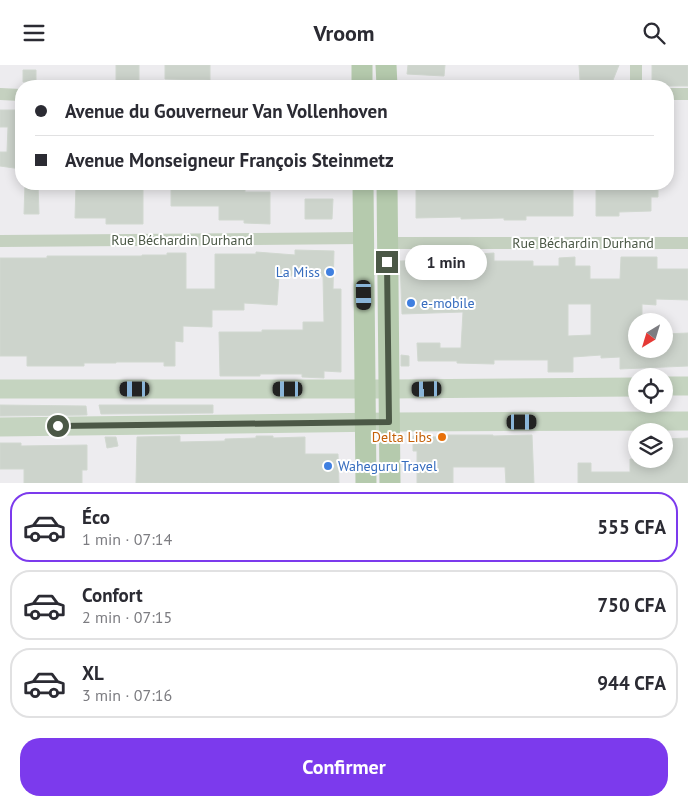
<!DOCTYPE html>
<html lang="fr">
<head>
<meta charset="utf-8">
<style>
  body { margin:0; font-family:"PT Sans",sans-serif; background:#f2f2f3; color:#2b2b33; height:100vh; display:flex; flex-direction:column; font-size:19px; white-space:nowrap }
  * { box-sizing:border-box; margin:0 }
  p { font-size:16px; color:#7c7c81 }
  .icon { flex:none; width:28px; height:28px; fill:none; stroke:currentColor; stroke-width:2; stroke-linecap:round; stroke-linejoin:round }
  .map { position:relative; height:418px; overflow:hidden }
  .drawer { display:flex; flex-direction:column; background:#fff; flex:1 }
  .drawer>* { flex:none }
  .banner { position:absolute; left:15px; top:15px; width:659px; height:110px; border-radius:20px; box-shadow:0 2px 12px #0003; display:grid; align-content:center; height:110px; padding:0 20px; background:#fff }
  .needle { width:32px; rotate:218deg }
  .buttons { position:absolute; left:628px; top:248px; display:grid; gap:10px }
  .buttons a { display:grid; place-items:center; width:45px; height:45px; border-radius:50%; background:#fff; box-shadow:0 2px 12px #0003; font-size:25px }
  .end { position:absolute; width:22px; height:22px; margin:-11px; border:6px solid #4b5846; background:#fff; box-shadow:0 0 0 2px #fff }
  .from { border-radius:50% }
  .bubble { position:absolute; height:35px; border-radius:18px; background:#fff; box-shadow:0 2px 12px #0003; font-size:16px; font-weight:800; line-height:35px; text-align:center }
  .car { position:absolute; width:15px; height:30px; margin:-15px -8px; border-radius:6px; box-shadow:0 0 4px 1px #0007; background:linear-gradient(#222 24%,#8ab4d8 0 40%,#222 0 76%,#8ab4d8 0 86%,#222 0) }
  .banner b { display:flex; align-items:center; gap:18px; height:48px; font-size:19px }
  .banner b+b { border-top:1px solid #e1e1e2 }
  .banner i { width:12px; height:12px; background:#2b2b33 }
  ul { padding:9px 0 0; list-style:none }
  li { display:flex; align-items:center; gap:15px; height:70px; margin:0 10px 8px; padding:0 10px; border:2px solid #e1e1e2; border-radius:20px }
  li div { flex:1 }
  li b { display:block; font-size:19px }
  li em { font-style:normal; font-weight:800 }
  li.active { border-color:#7c3aed }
  li>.icon { width:45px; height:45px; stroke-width:1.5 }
  .primary-button { display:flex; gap:10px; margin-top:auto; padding:10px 20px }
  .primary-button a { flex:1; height:58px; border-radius:20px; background:#7c3aed; color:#fff; font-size:20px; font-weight:800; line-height:58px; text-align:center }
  header { display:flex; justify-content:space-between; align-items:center; height:65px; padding:0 20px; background:#fff; font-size:22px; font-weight:800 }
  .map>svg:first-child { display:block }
  .building { fill:#cdd4cc; stroke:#d1d8d0; fill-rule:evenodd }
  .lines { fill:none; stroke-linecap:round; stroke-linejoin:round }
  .minor { stroke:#c5d1c0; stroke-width:12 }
  .secondary { stroke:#c5d4c0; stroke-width:19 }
  .primary { stroke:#b5caad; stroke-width:21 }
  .route { stroke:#4b5846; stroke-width:6 }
  .shop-dot { fill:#3f7fe0; stroke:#fff; stroke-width:2 }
  .food-dot { fill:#e8710a; stroke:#fff; stroke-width:2 }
  .labels { text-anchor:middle; stroke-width:4; stroke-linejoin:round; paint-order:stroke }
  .street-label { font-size:14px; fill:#4b5846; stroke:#fff }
  .shop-label { font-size:14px; fill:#366cbe; stroke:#fff; text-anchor:start }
  .food-label { font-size:14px; fill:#c56008; stroke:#fff; text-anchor:end }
</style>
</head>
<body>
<header><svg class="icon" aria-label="menu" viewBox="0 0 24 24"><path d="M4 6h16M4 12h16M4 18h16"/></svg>Vroom<svg class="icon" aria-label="search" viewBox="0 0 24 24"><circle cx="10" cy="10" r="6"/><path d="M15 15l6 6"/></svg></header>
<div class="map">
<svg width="688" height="419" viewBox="0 0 688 419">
  <rect width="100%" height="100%" fill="#edecef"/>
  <path class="building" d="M116 0H139V17H116Z
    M165 0H210V15L165 14Z
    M408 0H445L444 11 407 9Z
    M579 0H619L613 15H580Z
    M652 0H688V21H652Z
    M23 5H36V16L23 17Z
    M0 45H21V104L0 101V87H7L8 62H0Z
    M25 119H38L39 149H24Z
    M76 119H143V159H106V153H75Z
    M219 119H245V127H270V159L244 158V155H219V141H171V121L219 122Z
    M440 119H573V151H526V155H504V153L461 154V152L416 153V121H440Z
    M596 119H658V132H651V146L619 147V151H596Z
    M305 134H333L332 154H305Z
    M295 185 334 186 333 224H341V307L324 306V313L302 312V309H260V311H220L219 267H262V265H303V257H324L323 211 292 209V211H279L277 240 244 238V245H212V262L183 261V277L175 276V301H164V297H116V298H84V301H27V291H0V193H47V191H142V190H167V188H186V224H215V189H256V187L295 190Z
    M494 188V196H533V201H559V193L575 192V201H590V214H620L621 192H657V204H688V235L656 234V240L642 239V256H636V284H664V269L688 268V301L620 304V292L601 293V290L573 292V307H548V295H494V299L457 298V296H418L417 278H440V283H461L463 247 402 249 400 196 444 195 445 211 479 212 478 189ZM568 239H591V270L568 271Z
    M401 290 409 291V301H401Z
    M0 340 86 341 87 350 0 351Z
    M99 340H213V348L101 349Z
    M437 370H493V371L532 370 534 419H506L505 402H453V419H417V386H413V371L437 372Z
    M180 371V377L225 376V374L256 373V371H273V373L305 372V389H338L339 419 136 418 137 372Z
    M105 372H116L118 381 107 383Z
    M688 373V419H578V398H591V407H630V394H664V374Z
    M0 378H21V381L87 380V405H82V419H24V404H0Z"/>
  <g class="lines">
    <path class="minor" d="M636 0V21
      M0 29 21 30
      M668 29H688
      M0 176 364 173
      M387 178H688"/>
    <path class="secondary" d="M664 321H688
      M0 324H389L636 322
      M0 362 389 357 688 356"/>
    <path class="primary" d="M362 0V21
      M386 0 387 21
      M363 119 366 419
      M387 119 390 419"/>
  </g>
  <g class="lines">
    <path class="route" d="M58 361 389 357 387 197"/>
  </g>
  <g class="shop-dot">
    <circle cx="330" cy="207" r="5"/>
    <circle cx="411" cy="238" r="5"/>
    <circle cx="328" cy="401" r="5"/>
  </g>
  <circle class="food-dot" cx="442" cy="372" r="5"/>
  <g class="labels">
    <g class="street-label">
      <text x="182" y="180">Rue Béchardin Durhand</text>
      <text x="583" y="183">Rue Béchardin Durhand</text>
    </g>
    <g class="shop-label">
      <text x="320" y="212" text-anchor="end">La Miss</text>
      <text x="421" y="243">e-mobile</text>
      <text x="338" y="406">Waheguru Travel</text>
    </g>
    <g class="food-label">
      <text x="432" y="377">Delta Libs</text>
    </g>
  </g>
</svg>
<div class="buttons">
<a><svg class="needle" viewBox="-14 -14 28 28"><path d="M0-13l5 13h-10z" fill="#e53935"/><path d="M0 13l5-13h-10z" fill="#7c7c81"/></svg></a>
<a><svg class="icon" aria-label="locate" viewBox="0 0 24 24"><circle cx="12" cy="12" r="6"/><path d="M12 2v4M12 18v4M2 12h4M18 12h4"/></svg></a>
<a><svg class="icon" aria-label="layers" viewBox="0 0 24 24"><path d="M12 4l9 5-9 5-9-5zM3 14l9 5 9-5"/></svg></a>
</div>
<i class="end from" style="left:58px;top:361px"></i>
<i class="end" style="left:387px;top:197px"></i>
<div class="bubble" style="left:405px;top:180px;width:82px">1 min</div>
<i class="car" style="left:364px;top:230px;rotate:179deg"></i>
<i class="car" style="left:135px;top:324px;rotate:270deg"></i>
<i class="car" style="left:288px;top:324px;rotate:270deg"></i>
<i class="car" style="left:427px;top:324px;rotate:269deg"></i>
<i class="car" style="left:522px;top:357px;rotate:90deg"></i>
<div class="banner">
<b><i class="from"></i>Avenue du Gouverneur Van Vollenhoven</b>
<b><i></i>Avenue Monseigneur François Steinmetz</b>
</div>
</div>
<section class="drawer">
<ul>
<li class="active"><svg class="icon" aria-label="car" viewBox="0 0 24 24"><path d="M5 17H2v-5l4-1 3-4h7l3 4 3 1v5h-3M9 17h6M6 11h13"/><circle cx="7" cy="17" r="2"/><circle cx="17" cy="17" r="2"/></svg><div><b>Éco</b><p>1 min · 07:14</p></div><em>555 CFA</em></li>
<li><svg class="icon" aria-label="car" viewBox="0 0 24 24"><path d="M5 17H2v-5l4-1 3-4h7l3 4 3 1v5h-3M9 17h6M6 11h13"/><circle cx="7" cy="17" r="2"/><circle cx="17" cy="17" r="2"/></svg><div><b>Confort</b><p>2 min · 07:15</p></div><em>750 CFA</em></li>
<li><svg class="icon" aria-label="car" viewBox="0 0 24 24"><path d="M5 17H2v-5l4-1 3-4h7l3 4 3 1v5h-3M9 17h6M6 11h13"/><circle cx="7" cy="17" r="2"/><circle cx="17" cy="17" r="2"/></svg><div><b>XL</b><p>3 min · 07:16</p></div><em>944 CFA</em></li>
</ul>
<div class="primary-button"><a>Confirmer</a></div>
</section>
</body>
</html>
